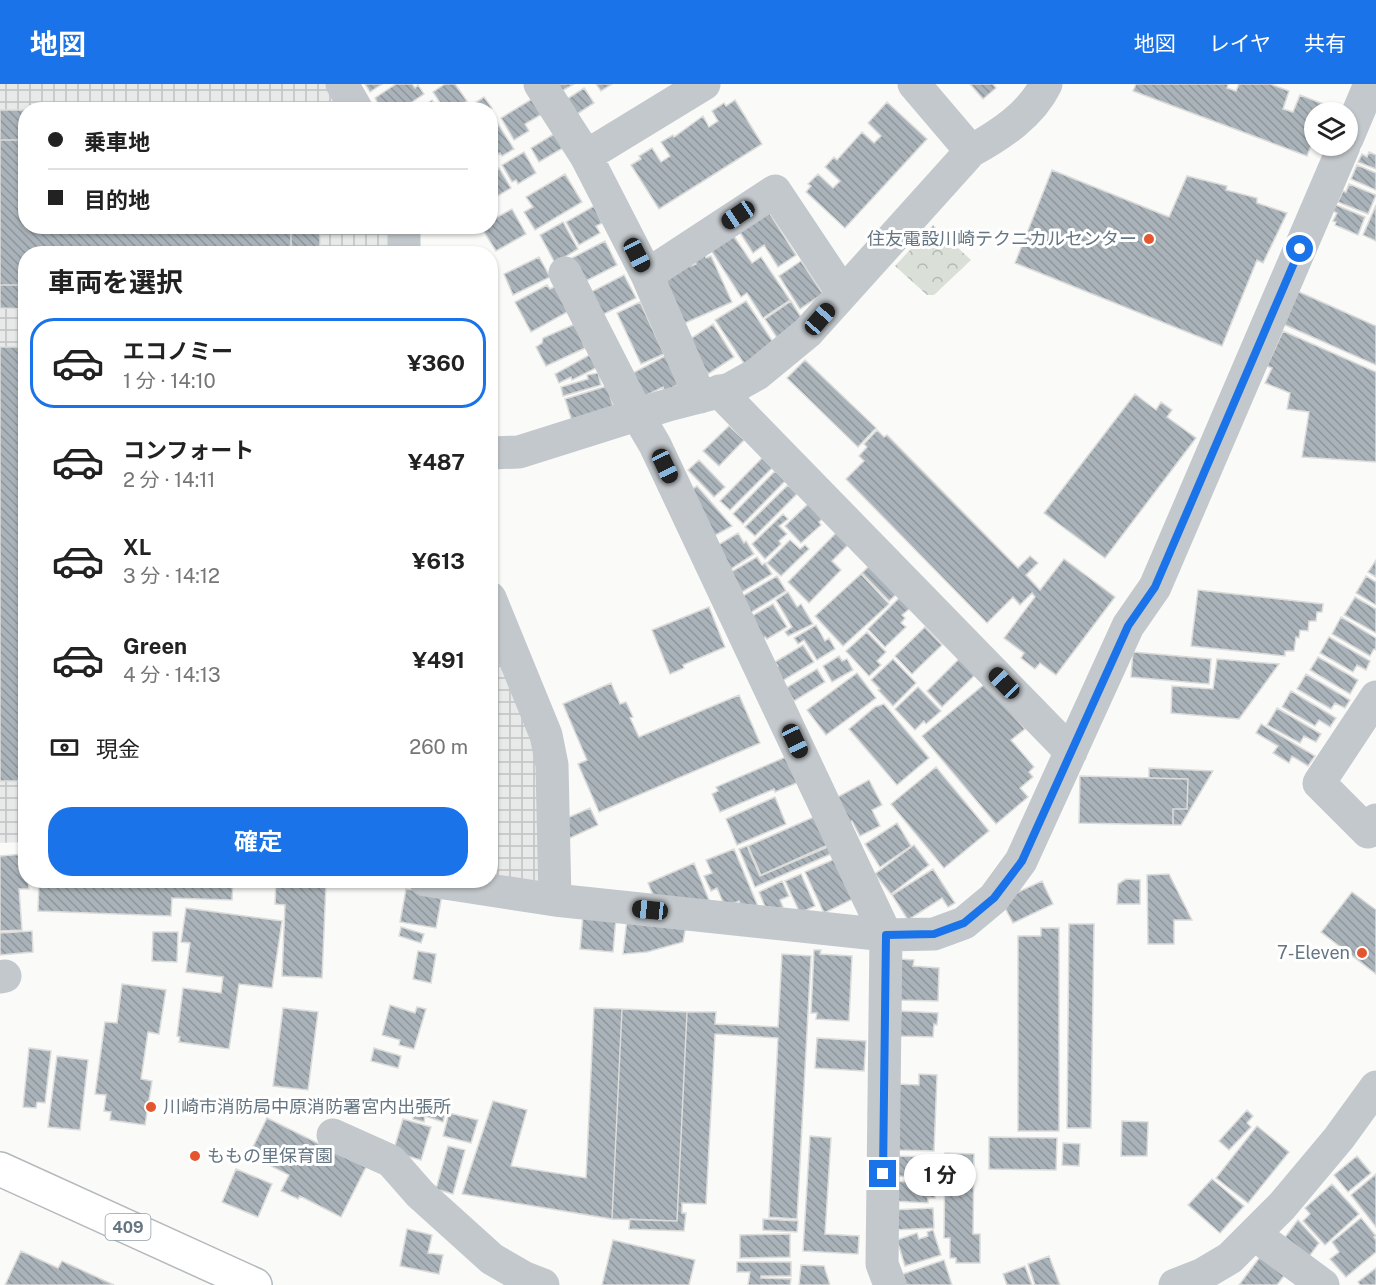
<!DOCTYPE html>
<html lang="ja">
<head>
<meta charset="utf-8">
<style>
  body { margin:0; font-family:"Public Sans","Noto Sans JP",sans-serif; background:#f6f6f6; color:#222; height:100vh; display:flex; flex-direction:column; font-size:22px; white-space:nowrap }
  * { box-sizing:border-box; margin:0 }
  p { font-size:20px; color:#767676 }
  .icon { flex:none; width:33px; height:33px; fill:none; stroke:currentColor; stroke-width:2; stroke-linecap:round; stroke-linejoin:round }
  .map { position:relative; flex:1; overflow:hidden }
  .details { position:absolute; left:18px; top:162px; width:480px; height:642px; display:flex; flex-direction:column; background:#fff; border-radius:24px; box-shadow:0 2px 4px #0004 }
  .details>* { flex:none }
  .hud { position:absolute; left:18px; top:18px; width:480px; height:132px; border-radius:24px; box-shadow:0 2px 4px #0004; display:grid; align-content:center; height:132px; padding:0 30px; background:#fff }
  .fabs { position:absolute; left:1304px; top:18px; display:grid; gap:12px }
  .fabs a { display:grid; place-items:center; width:54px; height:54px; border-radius:50%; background:#fff; box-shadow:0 2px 4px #0004; font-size:30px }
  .end { position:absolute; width:27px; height:27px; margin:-14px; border:8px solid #1a73e8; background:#fff; box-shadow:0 0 0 3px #fff }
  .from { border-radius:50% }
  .bubble { position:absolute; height:42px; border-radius:21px; background:#fff; box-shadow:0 2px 4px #0004; font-size:20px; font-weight:700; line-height:42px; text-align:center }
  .car { position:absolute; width:18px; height:36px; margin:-18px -9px; border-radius:8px; box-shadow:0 0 4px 2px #0007; background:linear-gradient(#222 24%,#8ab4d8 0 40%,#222 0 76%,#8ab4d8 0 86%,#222 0) }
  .hud b { display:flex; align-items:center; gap:21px; height:57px; font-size:22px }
  .hud b+b { border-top:2px solid #e0e0e0 }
  .hud i { width:15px; height:15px; background:#222 }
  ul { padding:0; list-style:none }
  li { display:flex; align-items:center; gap:18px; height:90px; margin:0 12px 9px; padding:0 18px; border:3px solid transparent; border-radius:24px }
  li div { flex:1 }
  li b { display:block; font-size:22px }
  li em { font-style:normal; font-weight:700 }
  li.active { border-color:#1a73e8 }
  li>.icon { width:54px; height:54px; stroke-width:1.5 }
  h2 { padding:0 30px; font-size:27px; line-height:72px }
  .pay { display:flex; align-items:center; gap:15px; height:66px; padding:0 30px; font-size:22px }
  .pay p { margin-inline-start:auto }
  .cta { display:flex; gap:12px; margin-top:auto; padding:12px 30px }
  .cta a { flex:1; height:69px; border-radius:24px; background:#1a73e8; color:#fff; font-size:24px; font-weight:700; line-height:69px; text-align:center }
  header { display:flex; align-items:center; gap:36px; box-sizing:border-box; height:84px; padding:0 30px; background:#1a73e8; color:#fff }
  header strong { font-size:28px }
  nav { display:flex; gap:33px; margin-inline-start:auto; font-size:21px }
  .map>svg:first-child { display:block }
  .industrial { fill:url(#industrial-grid) }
  .park { fill:url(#park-crowns) }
  .building { fill:url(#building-back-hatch); stroke:#dcdcda; stroke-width:1.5 }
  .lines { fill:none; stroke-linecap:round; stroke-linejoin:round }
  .highway-casing { stroke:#b4b9bd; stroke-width:36 }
  .minor { stroke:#c3c8cc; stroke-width:33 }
  .highway { stroke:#fff; stroke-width:33 }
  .route { stroke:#1a73e8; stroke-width:8 }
  .poi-dot { fill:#e4572e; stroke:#fff; stroke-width:2 }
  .labels { text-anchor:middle; stroke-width:6; stroke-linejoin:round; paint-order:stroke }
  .shield { fill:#fff; stroke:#939fa8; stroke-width:1.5 }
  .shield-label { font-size:16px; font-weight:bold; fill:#657683 }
  .poi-label { font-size:18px; fill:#657683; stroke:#fff; text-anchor:end }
</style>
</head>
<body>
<header>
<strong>地図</strong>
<nav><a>地図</a><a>レイヤ</a><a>共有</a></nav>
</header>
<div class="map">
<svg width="1376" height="1201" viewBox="0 0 1376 1201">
  <defs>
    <pattern id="industrial-grid" width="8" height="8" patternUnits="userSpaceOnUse" patternTransform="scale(1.5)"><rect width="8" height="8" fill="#e8e9e9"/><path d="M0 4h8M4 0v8" fill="none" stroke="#c0c1c2"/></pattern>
    <pattern id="park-crowns" width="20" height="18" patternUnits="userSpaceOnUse" patternTransform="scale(1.5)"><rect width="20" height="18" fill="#dadfd7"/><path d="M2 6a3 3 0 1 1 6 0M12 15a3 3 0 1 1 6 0" fill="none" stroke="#b4b9b4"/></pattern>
    <pattern id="building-back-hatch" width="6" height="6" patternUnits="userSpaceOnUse" patternTransform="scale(1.5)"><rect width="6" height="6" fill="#aab3b9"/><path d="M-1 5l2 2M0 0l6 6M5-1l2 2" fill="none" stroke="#8e969c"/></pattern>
  </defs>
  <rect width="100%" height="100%" fill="#fafaf8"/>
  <path class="industrial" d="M0 0H327L341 25 26 26V142L391 143 393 169 26 170V758L0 759Z
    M490 545 522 622 538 681 539 798 491 791Z"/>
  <path class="park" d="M933 141 971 176 934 211H927L895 182Z"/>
  <path class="building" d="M365 0H382L370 8Z
    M396 0H412L415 4 418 1 424 10 400 26H382L375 14Z
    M445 0H455L467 17 456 26H445L433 8Z
    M555 0H574L560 8Z
    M596 0H612L601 7Z
    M970 0H993L996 4 983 15Z
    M1136 0H1228L1227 4 1236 7 1239 0H1270L1289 7 1283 25 1293 28 1300 11 1326 21 1324 28H1314V54L1307 72 1133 7Z
    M584 4 594 19 574 32 564 17Z
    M484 13 492 24 464 26Z
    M532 15 542 30 525 40 529 47 514 56 501 34Z
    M432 16 438 26H419Z
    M735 16 762 60 659 125 631 81 641 75 639 72 652 64 661 78 670 72 661 58 673 51 674 53 703 32 709 43 718 37 712 27 724 19 726 22Z
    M887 18 927 55 845 144 806 108 811 102 808 100 818 90 833 104 840 97 825 83 834 73 837 76 862 48 874 59 881 52 868 39Z
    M0 26H26V56H0Z
    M496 37 514 65 502 72 500 69 490 75V40Z
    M554 50 563 64 539 78 531 64Z
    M0 56H26V142H291V170H26V201H0Z
    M524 68 536 89 518 100 516 96 512 98 502 81Z
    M1369 68 1376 71V85L1358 78 1362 70 1367 73Z
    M1357 81 1376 89V106L1351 95Z
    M499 84 511 104 494 114 490 108V89Z
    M1052 86 1169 133 1187 92 1227 102 1226 106 1257 114V119L1287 129 1263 179 1257 176 1222 262 1015 179Z
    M565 90 582 118 535 146 524 128 533 123 526 113Z
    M1349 100 1376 111 1368 130 1338 118 1343 107 1346 108Z
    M1336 121 1365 133 1358 151 1335 141 1336 138 1333 137 1337 129 1333 127Z
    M1376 121V157L1363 151Z
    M594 122 602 139 596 142 600 149 579 161 566 138Z
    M512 125 526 150 496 167 481 143 490 142V137Z
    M767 125 796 171 778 183 764 161 753 169 737 144Z
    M563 138 578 165 555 179 540 151Z
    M291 142H320V170H291Z
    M731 148 752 179 761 173 790 216 763 234 747 209 741 213 709 163Z
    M605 157 617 181 580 200 568 176Z
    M704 169 706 174 711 172 732 218 685 239 663 197 690 180 691 182 696 180 694 173Z
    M539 173 550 193 513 211 504 190Z
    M801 177 823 210 800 225 779 192Z
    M624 191 636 214 602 231 591 208Z
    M0 201H26V225L0 224Z
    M547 201 550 205 558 201 571 226 531 248 515 218Z
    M1297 207 1376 242V281L1283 240Z
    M746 217 775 261 747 284 715 236Z
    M791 217 804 238 781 260 765 235Z
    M640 218 664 270 641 280 617 229Z
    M575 240 585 264 546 282 536 263 542 259 543 254Z
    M713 240 734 273 708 290 687 257Z
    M1283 247 1376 288V378L1302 373 1309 328 1287 325 1290 309 1265 299 1272 284 1267 282Z
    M0 263H26V697H0Z
    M593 269 600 282 572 296 571 293 559 299 555 290Z
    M665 272 680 300 665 307 663 303 643 313 631 290Z
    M805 276 876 344 858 363 787 294Z
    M598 289 601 301 563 312 561 303 588 295 587 291Z
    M607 302 615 328 573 340 565 315Z
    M1135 310 1156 326 1161 318 1172 326 1167 333 1196 354 1105 474 1044 429Z
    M729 342 744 356 719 382 703 367Z
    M877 346 884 353 887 351 1018 484 1030 472 1038 479 1026 491 1040 506 1064 475 1115 513 1056 591 1040 579 1035 585 1021 574 1024 569 1004 554 1035 513 1032 509 1020 521 1013 513 987 539 846 395 864 377 859 372 867 363 864 360Z
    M762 374 772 384 730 426 720 417Z
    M699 376 725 403 714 413 688 386Z
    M775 387 785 397 743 440 733 430Z
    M788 401 797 410 755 452 745 443Z
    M697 402 732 442 712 453 686 409Z
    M808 420 822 435 819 438 821 441 801 459 785 442Z
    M783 430 788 435 779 442 787 450 779 457 781 460 765 475 752 460Z
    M738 449 744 459 746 457 754 470 731 485 718 461Z
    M836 449 849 460 832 477 841 486 809 519 788 498Z
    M790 456 800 465 805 461 809 465 781 492 767 479Z
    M757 473 762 481 765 479 772 490 742 508 731 488Z
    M1376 476V493L1368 488Z
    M873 478 900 507 889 517 862 489Z
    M861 490 889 520 843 562 815 532Z
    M777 492 786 507 750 529 741 513Z
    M1366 492 1376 498V521L1356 509Z
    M1198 506 1323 520 1322 528H1317L1316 537H1309L1308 547 1300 546 1299 554 1296 553 1294 567H1285V572L1191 562Z
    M788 508 797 523 801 520 813 540 788 552 785 548 792 543 776 516Z
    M903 510 914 521 902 531 905 534 901 539 906 543 885 563 868 545Z
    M1355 513 1376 525V549L1344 531Z
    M773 520 787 543 767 555 765 553 763 554 750 533Z
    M709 523 725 563 683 581 684 584 670 590 652 546Z
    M1341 533 1376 554V566L1374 565 1370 572 1332 550Z
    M816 541 825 557 829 554 835 565 817 576 804 556 798 560 794 554Z
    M925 543 942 561 912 590 895 572Z
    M867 548 886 568 877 577 881 581 869 592 846 567Z
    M1329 553 1370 577 1366 586 1357 581 1353 588 1320 569Z
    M803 561 814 578 782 597 774 584 778 582 775 578Z
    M1133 568 1211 575 1209 600 1131 593Z
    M839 572 842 577 847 575 853 586 832 598 823 582Z
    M1318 573 1358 596 1350 610 1310 586Z
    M960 574 976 590 942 623 927 607Z
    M893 575 916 599 893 622 878 606 880 605 871 596Z
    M1217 575 1279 580 1239 635 1171 629 1172 602 1213 605Z
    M817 585 825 598 794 617 786 604Z
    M857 589 876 614 826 651 807 626Z
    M1306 590 1350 616 1345 624 1335 619 1331 625 1297 605Z
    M611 599 620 620 626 618 633 633 630 634 639 653 739 611 760 659 599 728 578 680 587 676 563 620Z
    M986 599 1025 645 1011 656 1034 683 1029 688 1033 693 1020 704 1028 713 996 740 922 652Z
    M918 603 941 627 926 640 924 637 915 646 895 625Z
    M1291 607 1336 634 1330 643 1319 636 1315 642 1282 623Z
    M884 620 929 674 897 701 849 645 875 623Z
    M1277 624 1321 650 1316 658 1304 652 1300 659 1267 641Z
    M1261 640 1315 672 1308 682 1292 672 1289 679 1273 669 1278 662 1256 649Z
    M788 672 799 698 775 708 774 705 720 728 712 710 718 707 716 703Z
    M936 683 989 747 944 784 891 720Z
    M1149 684 1213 687 1181 741H1173V725H1187L1188 695 1149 694Z
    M1080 692 1188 695 1187 725H1173V741L1079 739Z
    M869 696 882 721 872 726 880 742 860 752 852 737 847 740 834 715Z
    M775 713 786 740 737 761 726 735Z
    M590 724 598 741 570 754 566 746 567 734Z
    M816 732 828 761 761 791 748 762Z
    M897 739 911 762 880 783 865 760Z
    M914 761 929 781 891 810 875 790Z
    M747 762 760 792 830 762 833 769 755 803 739 765Z
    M734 765 762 832 746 831 739 817 725 823 717 804 711 807 704 792 712 789 706 776Z
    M24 770 26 796H28L29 805H19L22 846 0 847V772Z
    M837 774 855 814 824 829 805 788Z
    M694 779 709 816 704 817 653 811 648 799Z
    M933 785 955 819 948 823 942 814 908 836 892 811Z
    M801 790 815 822 800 829 785 797Z
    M1169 790 1192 836H1174V860H1148L1147 791Z
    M1126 795 1140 796V820H1117L1118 800Z
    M39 796H233L232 816 172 814 171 832 38 827Z
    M276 796 326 800 322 894 282 892 285 821 275 820Z
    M782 797 789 812 780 816 783 823 768 830 759 808Z
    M1042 797 1053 820 1013 839 1001 816Z
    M406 805 442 811 436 844 400 838Z
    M1352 808 1376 826V890L1321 848Z
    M186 824 282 837 272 904 239 900 229 965 179 958 180 953 177 952 183 904 221 909 223 893 186 888 190 859 181 858Z
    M583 831 616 834 613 868 580 865Z
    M627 835 686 841 683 858 647 868 623 870Z
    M1069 840H1094L1091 1044H1067Z
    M401 843 424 850 421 859 399 852Z
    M1041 844H1059V1047H1018V852H1041Z
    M32 847 33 868 0 871V849Z
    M153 848H178L177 878 152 877Z
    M814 866H821L820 870 852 872 849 937 816 935 817 929H811Z
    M418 867 436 870 431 899 413 895Z
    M782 870 811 872 797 1135 769 1133 778 954 715 950 706 1120 682 1119V1129H686L684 1147 629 1145 630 1135 677 1137 687 928H716L715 940 778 943Z
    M900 875 914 876 913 882 939 884 938 917 899 916Z
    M122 900 166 906 159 950 148 948 141 995 152 997 145 1041 110 1036 111 1028 104 1027 106 1011 95 1010 105 938 117 939Z
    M390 921 415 929 417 923 426 925 414 965 399 961 400 956 382 951Z
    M283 924 318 928 308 1006 273 1002Z
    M594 924 622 925 612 1135 462 1110 493 1017 527 1026 511 1082 586 1094Z
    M622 925 687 928 677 1137 612 1135Z
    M901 927 938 929 937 941 934 940 933 953 899 952Z
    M817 954 866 957 864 987 815 984Z
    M29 964 51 967 45 1019 37 1018 36 1024 23 1023Z
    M374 964 401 972 398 984 371 977Z
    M57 972 88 976 80 1046 48 1043Z
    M919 990 937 991 934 1067 895 1066 897 1000 919 1001Z
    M409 1013 447 1024 443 1038 425 1032 424 1038 413 1035 414 1029 405 1026Z
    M1247 1026 1253 1032 1247 1039 1251 1043 1229 1066 1219 1057Z
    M449 1029 478 1036 471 1059 443 1052Z
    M267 1034 366 1083 341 1133 300 1112 298 1115 281 1107 289 1091 249 1071Z
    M403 1035 431 1043 421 1076 393 1068Z
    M1122 1037 1148 1038 1147 1072H1121Z
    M1257 1042 1289 1068 1248 1119 1216 1094Z
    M810 1052 831 1054 825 1150 859 1152 858 1170 803 1167Z
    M989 1053 1057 1054 1056 1086 989 1085Z
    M1063 1059 1080 1060 1079 1082 1062 1081Z
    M448 1062 465 1066 453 1110 436 1105Z
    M945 1069 974 1070 973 1150H980V1179H956V1174H950V1154H944Z
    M895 1072 930 1073V1077H934V1093L894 1092Z
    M1357 1072 1371 1089 1348 1108 1334 1091Z
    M236 1085 272 1100 258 1133 222 1118Z
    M1376 1090V1143L1351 1111Z
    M1212 1095 1244 1122 1220 1149 1188 1121Z
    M894 1097 935 1100V1114H928V1119L893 1117Z
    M1332 1100 1359 1130 1325 1161 1303 1137 1310 1130 1305 1124Z
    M933 1124 934 1144 893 1146 892 1126Z
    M1361 1134 1376 1152 1374 1153 1376 1156V1168L1346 1193 1330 1175 1339 1168 1332 1158Z
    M763 1135 798 1137 797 1148 763 1146Z
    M1298 1136 1319 1159 1305 1178 1280 1160Z
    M407 1145 432 1151 428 1169 443 1171 439 1190 400 1182Z
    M933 1146 941 1171 905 1182 897 1156 917 1149 919 1155 928 1152 927 1148Z
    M790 1150V1173L740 1174V1151Z
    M613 1156 695 1176 689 1201H602Z
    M21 1167 58 1184 62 1177 114 1201H5Z
    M1263 1169 1287 1188 1277 1201H1239Z
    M1049 1172 1060 1201H1035L1028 1180Z
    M944 1176 952 1201H906L903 1190Z
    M737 1178H791V1192H761V1194L791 1195 790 1201H748L750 1188H737Z
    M801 1181 824 1182 830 1201H799Z
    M1025 1182 1032 1201H1007L1003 1190Z
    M1376 1184V1201H1360L1358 1198Z"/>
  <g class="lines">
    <defs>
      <path id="highway" d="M0 1085 255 1201"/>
    </defs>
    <use href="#highway" class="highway-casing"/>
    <path class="minor" d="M342 0 357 26
      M540 0 586 72 647 191 700 313
      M914 0 971 67
      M1347 55 1370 0
      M586 72 704 0
      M404 170V142
      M565 189 638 332 655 361 886 851 882 1180 890 1201
      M647 191 775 107 843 209
      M719 307 1071 668
      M490 369 519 368 668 321 730 305 757 290 808 248 971 67C1000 51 1031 31 1046 0
      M490 514 546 651 552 681 555 816
      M1376 613 1319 699 1368 748 1376 736
      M425 796 555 816 886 851 934 850 964 839 994 814 1021 777 1128 542 1155 503 1344 62
      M0 893 5 892
      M333 1051 391 1077 420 1110 492 1175 525 1194 543 1201
      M1254 1150 1323 1201
      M1175 1201 1203 1190 1230 1174 1282 1122 1339 1054 1376 1003"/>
    <use href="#highway" class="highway"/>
  </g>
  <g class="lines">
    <path class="route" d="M883 1090 886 851 934 850 964 839 994 814 1022 777 1128 542 1155 503 1300 165"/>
  </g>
  <g class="poi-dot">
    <circle cx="1149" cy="155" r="6"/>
    <circle cx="1362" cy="869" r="6"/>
    <circle cx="151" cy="1023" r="6"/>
    <circle cx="195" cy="1072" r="6"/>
  </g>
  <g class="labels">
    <rect class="shield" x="105.5" y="1130" width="45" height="26" rx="4.5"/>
    <g class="shield-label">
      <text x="128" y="1149">409</text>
    </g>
    <g class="poi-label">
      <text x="1137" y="161">住友電設川崎テクニカルセンター</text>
      <text x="1350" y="875">7-Eleven</text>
      <text x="163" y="1029" text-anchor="start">川崎市消防局中原消防署宮内出張所</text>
      <text x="207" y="1078" text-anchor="start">ももの里保育園</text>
    </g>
  </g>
</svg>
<div class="fabs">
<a><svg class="icon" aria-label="layers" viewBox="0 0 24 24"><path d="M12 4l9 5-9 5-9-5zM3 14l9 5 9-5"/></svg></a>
</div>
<i class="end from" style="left:1300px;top:165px"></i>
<i class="end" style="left:883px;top:1090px"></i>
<div class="bubble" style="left:904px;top:1070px;width:72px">1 分</div>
<i class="car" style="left:738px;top:131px;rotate:236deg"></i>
<i class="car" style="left:637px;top:171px;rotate:153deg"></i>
<i class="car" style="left:820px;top:235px;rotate:41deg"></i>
<i class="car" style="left:665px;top:382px;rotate:155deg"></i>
<i class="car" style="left:1004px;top:599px;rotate:316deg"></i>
<i class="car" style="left:795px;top:657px;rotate:155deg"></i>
<i class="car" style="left:650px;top:826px;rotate:276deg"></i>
<div class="hud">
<b><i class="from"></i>乗車地</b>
<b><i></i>目的地</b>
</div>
<section class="details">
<h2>車両を選択</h2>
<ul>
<li class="active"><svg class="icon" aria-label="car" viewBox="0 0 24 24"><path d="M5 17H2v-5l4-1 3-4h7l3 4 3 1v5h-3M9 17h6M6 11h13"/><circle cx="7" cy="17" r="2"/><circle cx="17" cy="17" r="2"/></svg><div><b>エコノミー</b><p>1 分 · 14:10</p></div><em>¥360</em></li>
<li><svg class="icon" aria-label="car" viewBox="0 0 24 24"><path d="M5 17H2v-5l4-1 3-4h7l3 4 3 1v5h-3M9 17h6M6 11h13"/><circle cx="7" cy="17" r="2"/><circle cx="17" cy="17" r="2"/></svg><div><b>コンフォート</b><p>2 分 · 14:11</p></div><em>¥487</em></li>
<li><svg class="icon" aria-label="car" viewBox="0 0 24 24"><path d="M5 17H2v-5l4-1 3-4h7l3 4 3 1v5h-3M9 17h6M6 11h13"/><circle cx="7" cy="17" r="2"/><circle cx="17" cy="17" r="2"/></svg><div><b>XL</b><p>3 分 · 14:12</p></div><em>¥613</em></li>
<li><svg class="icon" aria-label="car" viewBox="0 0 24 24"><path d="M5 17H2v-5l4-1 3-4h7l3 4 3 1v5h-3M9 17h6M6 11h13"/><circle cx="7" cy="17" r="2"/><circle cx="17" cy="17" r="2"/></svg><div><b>Green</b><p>4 分 · 14:13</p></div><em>¥491</em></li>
</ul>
<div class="pay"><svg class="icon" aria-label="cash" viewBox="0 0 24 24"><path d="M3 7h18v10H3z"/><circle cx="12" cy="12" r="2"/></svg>現金<p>260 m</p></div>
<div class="cta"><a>確定</a></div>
</section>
</div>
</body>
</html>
